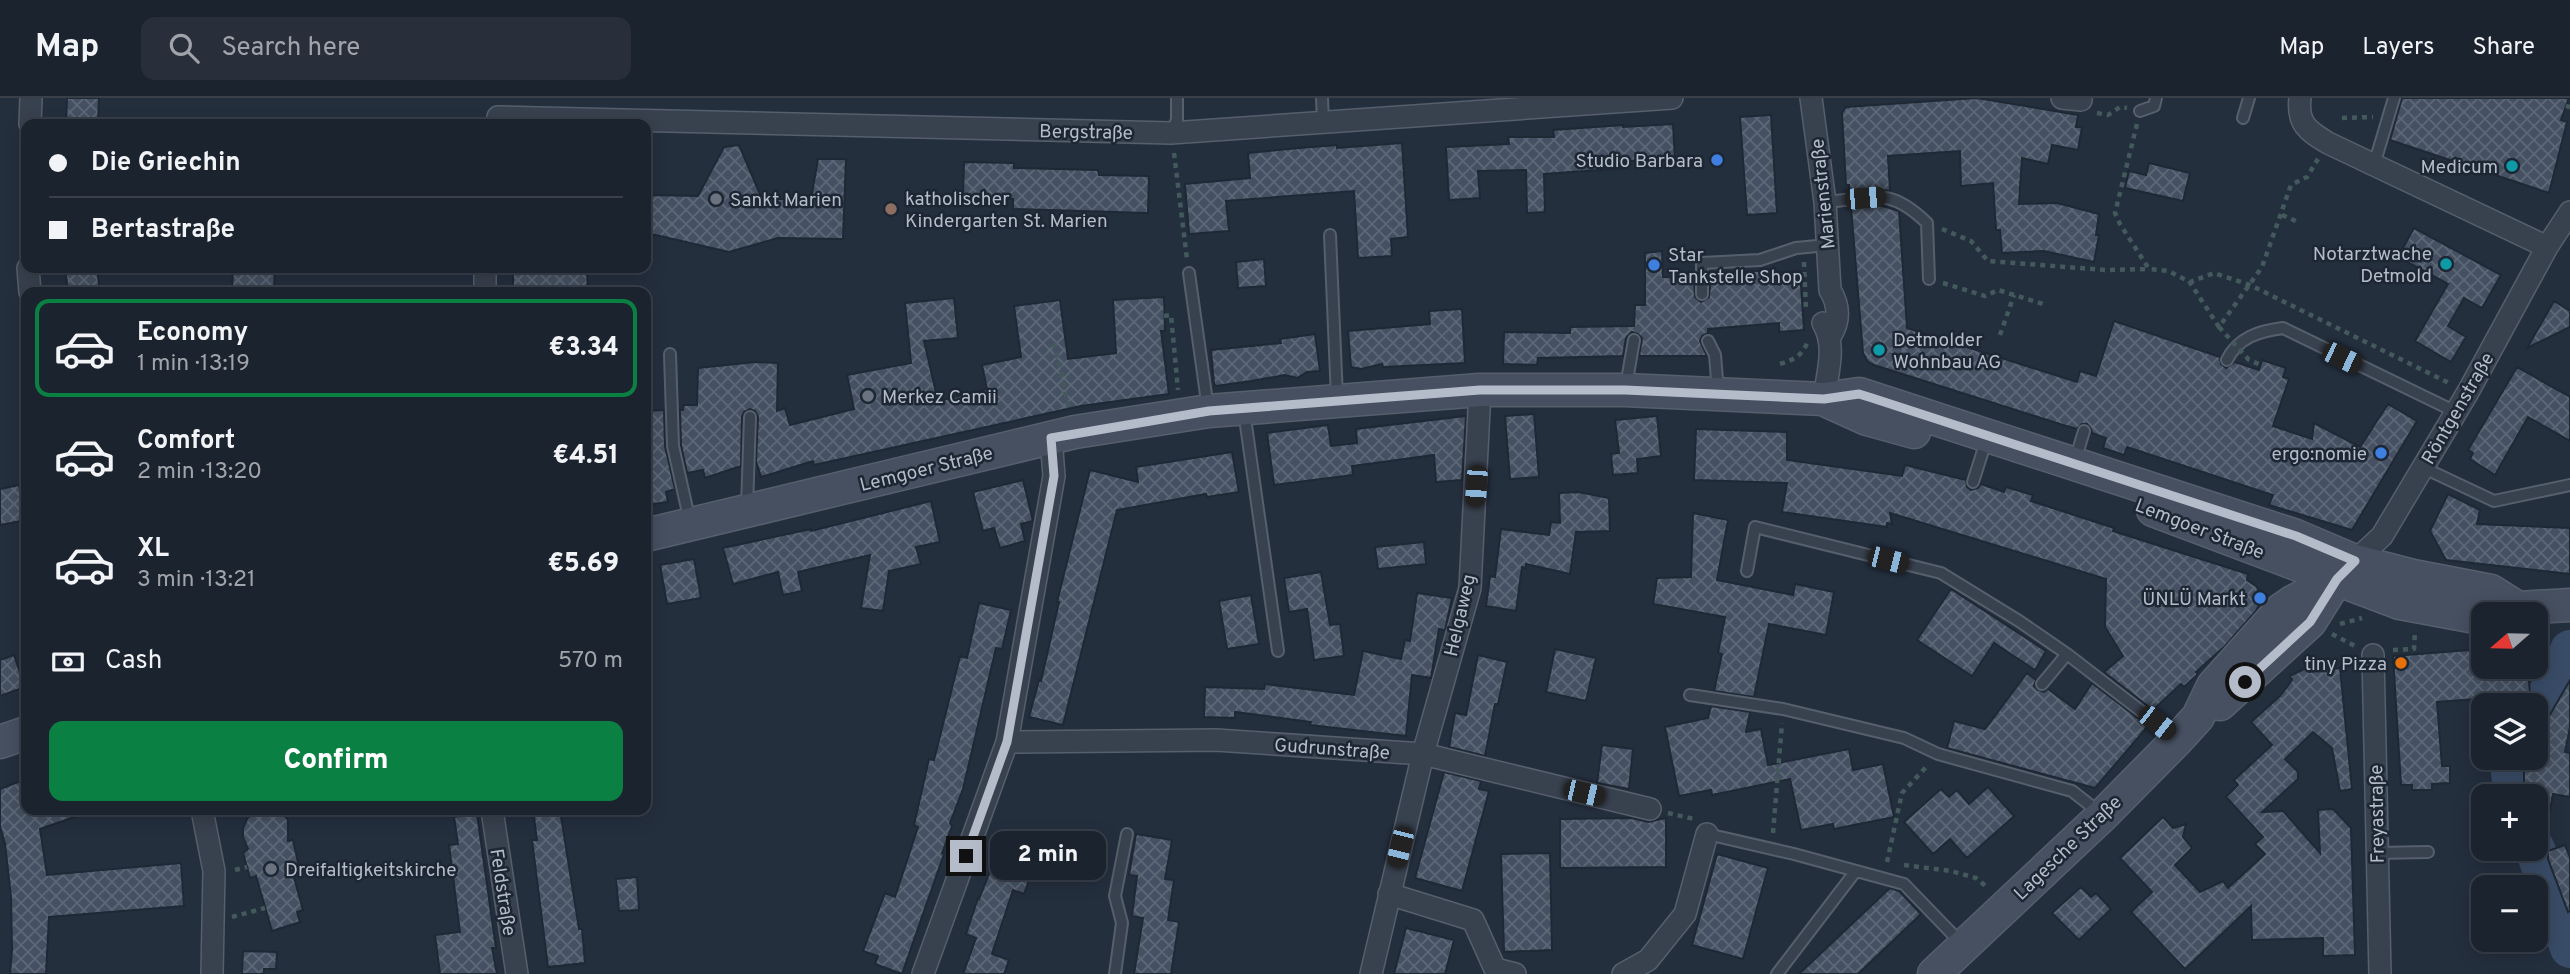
<!DOCTYPE html>
<html lang="en">
<head>
<meta charset="utf-8">
<style>
  body { margin:0; font-family:Overpass,sans-serif; background:#282f3a; color:#f1f3f6; height:100vh; display:flex; flex-direction:column; font-size:26px; white-space:nowrap }
  * { box-sizing:border-box; margin:0 }
  p { font-size:23px; color:#a0a4aa }
  .icon { flex:none; width:38px; height:38px; fill:none; stroke:currentColor; stroke-width:2; stroke-linecap:round; stroke-linejoin:round }
  .map { position:relative; flex:1; overflow:hidden }
  .panel { position:absolute; left:21px; top:189px; width:630px; height:528px; display:flex; flex-direction:column; background:#1b232e; border-radius:14px; box-shadow:0 4px 18px #0003,0 0 0 2px #39404a }
  .panel>* { flex:none }
  .guide { position:absolute; left:21px; top:21px; width:630px; height:154px; border-radius:14px; box-shadow:0 4px 18px #0003,0 0 0 2px #39404a; display:grid; align-content:center; height:154px; padding:0 28px; background:#1b232e }
  .needle { width:46px; rotate:250deg }
  .buttons { position:absolute; left:2471px; top:504px; display:grid; gap:14px }
  .buttons a { display:grid; place-items:center; width:77px; height:77px; border-radius:14px; background:#1b232e; box-shadow:0 4px 18px #0003,0 0 0 2px #39404a; font-size:35px }
  .end { position:absolute; width:32px; height:32px; margin:-16px; border:9px solid #b4bcc9; background:#111; box-shadow:0 0 0 4px #111 }
  .from { border-radius:50% }
  .bubble { position:absolute; height:49px; border-radius:14px; background:#1b232e; box-shadow:0 4px 18px #0003,0 0 0 2px #39404a; font-size:23px; font-weight:800; line-height:49px; text-align:center }
  .car { position:absolute; width:21px; height:42px; margin:-21px -10px; border-radius:9px; box-shadow:0 0 5px 2px #0007; background:linear-gradient(#222 24%,#8ab4d8 0 40%,#222 0 76%,#8ab4d8 0 86%,#222 0) }
  .guide b { display:flex; align-items:center; gap:24px; height:66px; font-size:26px }
  .guide b+b { border-top:2px solid #39404a }
  .guide i { width:18px; height:18px; background:#f1f3f6 }
  ul { padding:12px 0 0; list-style:none }
  li { display:flex; align-items:center; gap:21px; height:98px; margin:0 14px 10px; padding:0 14px; border:4px solid transparent; border-radius:14px }
  li div { flex:1 }
  li b { display:block; font-size:26px }
  li em { font-style:normal; font-weight:800 }
  li.current { border-color:#0b8043 }
  li>.icon { width:63px; height:63px; stroke-width:1.5 }
  .pay { display:flex; align-items:center; gap:18px; height:77px; padding:0 28px; font-size:26px }
  .pay p { margin-inline-start:auto }
  .action { display:flex; gap:14px; margin-top:auto; padding:14px 28px }
  .action a { flex:1; height:80px; border-radius:14px; background:#0b8043; color:#fff; font-size:28px; font-weight:800; line-height:80px; text-align:center }
  header { display:flex; align-items:center; gap:42px; box-sizing:border-box; height:98px; padding:0 35px; background:#1b232e; border-bottom:2px solid #39404a }
  header strong { font-size:33px }
  nav { display:flex; gap:38px; margin-inline-start:auto; font-size:24px }
  .search { width:490px; height:63px; background:#282f3a; display:flex; align-items:center; gap:18px; box-sizing:border-box; padding:0 24px; border-radius:14px; color:#a0a4aa; font-size:26px }
  .map>svg:first-child { display:block }
  .lines { fill:none; stroke-linecap:round; stroke-linejoin:round }
  .river { stroke:#394c67; stroke-width:40 }
  .building { fill:url(#building-cross-hatch); stroke:#1f2835; stroke-width:2 }
  .lane-casing { stroke:#565f6c; stroke-width:14 }
  .street-casing { stroke:#565f6c; stroke-width:24 }
  .secondary-casing { stroke:#565f6c; stroke-width:35 }
  .path { stroke:#44595c; stroke-width:4.5; stroke-dasharray:5 5; stroke-linecap:butt }
  .lane { stroke:#38414e; stroke-width:10 }
  .street { stroke:#38414e; stroke-width:21 }
  .secondary { stroke:#465061; stroke-width:32 }
  .path-bridge { stroke:#44595c; stroke-width:4.5; stroke-dasharray:5 5; stroke-linecap:butt }
  .route { stroke:#b4bcc9; stroke-width:9 }
  .shop-dot { fill:#3f7fe0; stroke:#1d2633; stroke-width:2.5 }
  .culture-dot { fill:#0f9aa8; stroke:#1d2633; stroke-width:2.5 }
  .worship-dot { fill:#6b7280; stroke:#1d2633; stroke-width:2.5 }
  .education-dot { fill:#8d6e63; stroke:#1d2633; stroke-width:2.5 }
  .food-dot { fill:#e8710a; stroke:#1d2633; stroke-width:2.5 }
  .labels { text-anchor:middle; stroke-width:5; stroke-linejoin:round; paint-order:stroke }
  .street-label { font-size:19px; fill:#b4bcc9; stroke:#1d2633 }
  .poi-label { font-size:19px; fill:#b4bcc9; stroke:#1d2633; text-anchor:end }
</style>
</head>
<body>
<header>
<strong>Map</strong>
<div class="search"><svg class="icon" aria-label="search" viewBox="0 0 24 24"><circle cx="10" cy="10" r="6"/><path d="M15 15l6 6"/></svg>Search here</div>
<nav><a>Map</a><a>Layers</a><a>Share</a></nav>
</header>
<div class="map">
<svg width="2570" height="876" viewBox="0 0 2570 876">
  <defs>
    <pattern id="building-cross-hatch" width="8" height="8" patternUnits="userSpaceOnUse" patternTransform="scale(1.75)"><rect width="8" height="8" fill="#455162"/><path d="M0 0l8 8M0 8l8-8" fill="none" stroke="#5d6877"/></pattern>
  </defs>
  <rect width="100%" height="100%" fill="#242f3e"/>
  <g class="lines">
    <path class="river" d="M2536 612 2559 580 2570 552
      M2509 660 2512 683 2517 698
      M2535 751 2570 850"/>
  </g>
  <path class="building" d="M67 0H99L98 26H66Z
    M1977 0 2078 17 2076 29H2082L2078 52 2052 47 2048 66 2022 60 2019 106 2057 105 2099 116 2096 137H2099L2094 164 2044 153 2002 155 2000 132H1996L1993 85 1961 88 1960 53 1888 58 1890 93 1868 91 1849 93V87H1846L1842 15 1846 9Z
    M2402 0H2569L2561 22 2567 24 2549 95 2390 42Z
    M1771 17 1777 115 1747 117 1740 19Z
    M1673 26 1675 61 1625 63 1626 70 1544 76 1545 114 1527 115 1526 72 1478 73 1480 100 1449 102 1446 49 1509 46 1508 39H1554L1553 32 1623 27V29Z
    M1402 45 1408 139 1391 141 1392 158 1358 160 1354 93 1226 103 1229 133 1189 136 1185 86 1250 80 1248 55 1299 50 1337 47V50Z
    M739 47 762 101H811L818 61H846L843 141 778 140 729 154 647 135 649 97 698 98 724 49Z
    M964 64 1014 65V70L1098 72 1099 77 1149 78 1148 115 1013 111V101L963 100Z
    M2149 65 2190 75 2183 103 2125 90 2129 73 2146 77Z
    M1879 107 1899 113 1907 230 2077 284 2080 273 2096 278 2114 223 2220 259 2221 266 2226 270 2235 264 2259 272 2262 262 2286 270 2283 279 2289 281 2273 328 2312 341 2314 325 2360 349 2388 306 2417 323 2352 432 2269 407 2273 397 2127 349 2124 357 2103 350 2106 340 2092 335 2091 331 2087 326H2082L2077 331 2063 327 1874 267 1868 264 1863 255 1851 109Z
    M2414 130 2501 177 2482 210 2464 200 2448 228 2466 239 2451 264 2415 243 2448 186 2398 159Z
    M1662 153 1663 179 1694 180 1695 199 1701 204 1709 199 1711 177 1767 172V175L1800 173 1804 232 1779 234V225L1708 231V235L1702 238 1700 243 1707 258H1639L1642 240 1638 236 1632 234 1626 240 1623 258 1538 260 1537 267 1503 266 1504 234 1570 235V229L1634 228 1635 207H1645V155Z
    M1264 161 1266 188 1238 190 1236 164Z
    M65 170H97L100 194H68Z
    M233 170H275L274 193H232Z
    M513 170H543V175L587 172 588 194H513Z
    M1164 199 1165 233H1161L1169 296 1081 308 814 367 813 363 761 379 756 363 758 319 755 313 750 311 744 314 742 319 741 368 705 380 703 372 687 375 681 347 680 312H683L684 307H697L698 270 755 264 778 265 777 313 785 310 790 327 854 311 847 277 911 265 905 205 954 200 958 240 924 243 938 303 987 291 982 267 1021 259 1014 208 1060 202 1068 261 1116 255 1113 202Z
    M2554 203 2570 213V229L2527 250Z
    M1462 211 1465 265 1383 269 1382 266 1361 271 1351 269 1348 233 1430 226 1429 213Z
    M1315 236 1320 273 1307 274 1297 280 1285 277 1251 283 1216 288 1214 286 1211 252 1281 245 1280 241Z
    M2517 269 2570 299V343L2528 319 2495 377 2470 361 2473 355 2468 352Z
    M664 312 665 348 675 391 666 394 668 404 646 407V313Z
    M1534 316 1539 379 1510 381 1505 318Z
    M1466 318 1462 382 1436 384 1434 357 1352 368 1353 377 1274 387 1267 335 1328 327 1331 348 1357 345 1356 331Z
    M1657 318 1661 358 1637 361 1638 375 1613 377 1611 356 1619 355 1615 322Z
    M1696 331 1787 334V362L1902 378 1905 367 1966 382 1967 389 1971 392 1978 390 1981 386 2004 394 2006 389 2033 397 2031 403 2114 430 2113 433 2248 476 2247 482 2256 488 2260 494V505L2256 513 2225 548 2196 574 2198 576 2184 589 2181 586 2153 612 2104 574 2123 558 2105 529 2106 481 1890 415 1892 426 1887 425V429L1782 414 1787 385 1694 382Z
    M1232 354 1239 394 1207 399 1206 396 1117 412 1063 627 1029 619 1039 582 1041 583 1059 504H1057L1090 372 1138 384 1136 369Z
    M1023 382 1033 423 1021 426 1025 443 1000 450 994 430 983 433 973 394Z
    M19 387 26 422 0 427V391Z
    M1578 394 1609 400 1610 433 1576 434 1570 476 1526 466V470L1522 469 1516 513 1486 508 1490 478 1495 479 1501 431 1549 437 1551 424 1560 425 1559 395Z
    M2448 396 2480 412 2477 426 2570 430V476L2446 462 2430 433Z
    M931 403 940 444 916 449 921 466 889 473 883 513 861 510 870 457 798 474 802 493 783 497 778 474 733 486 723 450 811 431V433Z
    M1693 415 1728 422 1717 482 1793 497 1795 486 1834 494 1826 537 1769 526 1754 599 1714 593 1722 556 1718 555 1725 519 1653 506 1657 480 1691 479Z
    M1424 444 1426 466 1378 471 1375 449Z
    M694 461 701 500 667 506 660 467Z
    M1321 474 1330 527 1340 526 1344 558 1314 562 1307 511 1289 514 1284 480Z
    M1951 491 2046 553 2035 572 1994 545 1972 578 1917 542Z
    M1417 495 1452 500 1445 532 1439 531 1431 580 1412 577 1406 638 1310 627 1311 624 1235 614V620L1204 619 1205 589 1264 591 1265 586 1354 597 1363 553 1401 561 1405 542 1410 543Z
    M1251 497 1259 546 1227 551 1219 503Z
    M979 505 1011 512 1002 551 996 550 963 691 950 725 952 728 942 755 944 756 902 876 875 866 878 858 863 853 885 795 895 799 918 729 914 727 929 661 934 662 960 558 967 560Z
    M1555 551 1596 560 1586 603 1546 594Z
    M2483 551V569H2528L2530 597 2437 604 2442 668H2450V685L2432 686V692H2412V687H2401L2393 558Z
    M14 557 25 589 0 598V562Z
    M1478 557 1507 564 1498 606H1495L1485 658 1449 649 1455 615 1466 617Z
    M2306 570 2309 574 2340 570 2352 691 2340 693 2332 650 2313 634 2285 661 2298 674V681L2262 714 2283 713 2320 755 2318 712 2333 711 2351 730 2355 857 2323 858V840L2252 842 2251 808 2185 871 2131 814 2152 794 2120 760 2163 719 2173 730 2186 726 2183 739 2192 750 2175 767 2200 794 2223 783 2228 790 2265 756 2255 746 2263 739 2226 699 2238 687 2234 682 2272 647 2251 624 2280 598 2292 582 2290 578Z
    M2027 575 2036 582 2034 588 2038 592 2044 594 2048 591 2075 611 2092 585 2148 628 2095 690 1947 650 1954 623 1985 631Z
    M2570 582V629L2565 654 2570 655V699L2553 696 2545 738 2536 737V698H2524V669L2527 660H2536V641Z
    M1711 608 1750 614 1746 634 1761 631 1768 667 1849 651 1853 672 1883 666 1894 719 1834 731 1833 726 1801 732 1790 681 1712 697 1711 692 1679 698 1665 629 1708 620Z
    M1602 647 1633 651 1629 691 1597 685Z
    M1444 674 1481 683 1479 691 1489 693 1462 793 1415 780Z
    M26 681V712H86V715L40 731 47 777 181 765 184 808 49 819 46 876H10L12 852 11 799 5 746 0 728V691Z
    M1988 689 2014 718 1967 760 1950 741 1933 756 1904 724 1941 691 1949 699 1957 692 1969 706Z
    M273 712 283 716 288 722V743L293 742 299 769 292 772 303 812 297 814 300 824 272 833 256 778 250 780 243 755 248 751 243 739V730L248 719Z
    M533 712H560L579 831H582L585 865 548 869 532 742H537Z
    M477 716 496 850H492L497 876H440L435 837 460 834 449 747 458 746 454 719Z
    M1632 720 1648 724 1666 720V769L1560 770V721Z
    M1136 736 1172 742 1165 781 1174 782 1168 822 1179 824 1171 876H1134L1143 820 1132 818 1137 778 1129 777Z
    M1004 738 1040 753 1024 796 1013 792 992 856 1009 862 1004 876H963L976 840 966 836 978 800 979 801Z
    M2565 747 2570 759V813L2568 814 2548 761V753Z
    M1550 755 1552 852 1504 854 1501 756Z
    M1717 756 1768 770 1743 861 1692 847Z
    M637 779 639 812 619 813 616 781Z
    M2081 789 2091 799 2096 795 2111 811 2079 842 2052 815Z
    M1890 790 1899 793 1921 816 1858 876H1799Z
    M1406 830 1454 842 1445 876H1394Z
    M243 853 277 854 276 871H264V876H242Z"/>
  <g class="lines">
    <defs>
      <path id="lane" d="M1322 0 1323 25
        M2140 13 2154 8 2156 0
        M2243 20 2249 0
        M1171 35 1177 22V0
        M2374 67 2394 0
        M1825 104C1873 100 1889 88 1927 125L1929 181
        M1330 137 1337 300
        M1189 175 1208 311
        M1702 196V165L1760 162 1796 150 1828 147
        M1708 243 1715 257 1718 294
        M670 256 673 348 690 424
        M2227 262C2238 239 2260 233 2283 230L2456 314
        M1626 288 1634 242
        M1244 313 1278 553
        M2075 363 2084 333
        M2424 370 2494 403 2570 387
        M1973 384 1987 340
        M747 410 750 319
        M1747 473 1755 429 1941 475 2019 523 2067 556 2176 640
        M2042 586 2067 556
        M1690 597 1783 611 1904 640 1938 656 2072 693 2100 715
        M1707 736 1794 756 1904 786 1962 846
        M2377 755 2428 754
        M1115 876 1122 825 1115 798 1127 736
        M1777 876 1855 774"/>
      <path id="street" d="M1811 0 1825 104 1830 192C1839 207 1840 222 1831 237
        M2062 0 2081 2
        M2300 0C2297 26 2308 33 2328 45L2547 149
        M498 19 1171 35 1672 0
        M30 26 31 0
        M28 170 30 194
        M485 194V170
        M1823 225C1837 249 1827 275 1824 301
        M2355 463 2382 438 2468 294 2547 149 2570 114
        M2373 557 2380 876
        M1007 644 1216 642 1423 656 1650 711
        M202 712 214 773 212 876
        M492 712 517 876
        M1389 796 1473 822 1495 871 1515 876
        M923 876 1007 644 1054 378 1051 340
        M1371 876 1423 656 1470 490 1480 292
        M1623 876 1648 862 1685 816 1707 736"/>
      <path id="secondary" d="M1825 302 1867 321 1914 334
        M2153 412 2400 505 2470 518H2483
        M646 437 1075 334 1209 313 1480 292H1625L1824 301 1859 296 2296 438 2355 463 2413 478 2491 493 2518 510
        M2499 516 2518 510 2570 507
        M2220 606 2310 524 2337 481
        M0 644 26 635
        M1934 876 2103 717 2178 641 2198 619 2213 588 2281 512 2294 503 2337 481"/>
    </defs>
    <use href="#lane" class="lane-casing"/>
    <use href="#street" class="street-casing"/>
    <use href="#secondary" class="secondary-casing"/>
    <path class="path" d="M2566 8 2570 9
      M2097 15 2108 17 2120 9 2127 10
      M2342 20 2373 19
      M2137 26 2115 115 2120 126 2149 171 2168 173 2190 184 2214 175 2250 187 2451 286
      M1174 55 1187 161
      M2282 117 2298 124
      M1942 131 1971 143 1988 163 2106 172 2149 171
      M1804 164 1806 212
      M2189 183 2219 229 2262 169 2291 87 2307 79 2318 61
      M1943 185 1985 198 1998 192 2043 206
      M1164 218 1171 217 1178 292
      M2000 237 2014 197
      M1054 245 1069 310
      M1780 266C1793 262 1802 258 1807 245
      M2340 526 2362 520
      M2332 536 2355 548
      M2393 552 2414 551 2415 532
      M1668 715 1694 721
      M1773 735 1782 625
      M1887 764 1902 695 1927 668
      M1904 767 1951 773 1976 780 1988 790
      M235 772 247 769
      M232 819 265 810"/>
    <use href="#lane" class="lane"/>
    <use href="#street" class="street"/>
    <use href="#secondary" class="secondary"/>
    <path class="path-bridge" d="M2219 229 2249 262 2261 267"/>
  </g>
  <g class="lines">
    <path class="route" d="M966 758 1007 644 1054 378 1051 340 1209 313 1480 292H1625L1824 301 1859 296 1872 300 2296 438 2355 463 2337 481 2310 524 2245 584"/>
  </g>
  <g class="shop-dot">
    <circle cx="1717" cy="62" r="7"/>
    <circle cx="1654" cy="167" r="7"/>
    <circle cx="2381" cy="355" r="7"/>
    <circle cx="2260" cy="500" r="7"/>
  </g>
  <g class="culture-dot">
    <circle cx="2512" cy="68" r="7"/>
    <circle cx="2446" cy="166" r="7"/>
    <circle cx="1879" cy="252" r="7"/>
  </g>
  <g class="worship-dot">
    <circle cx="716" cy="101" r="7"/>
    <circle cx="868" cy="298" r="7"/>
    <circle cx="271" cy="771" r="7"/>
  </g>
  <circle class="education-dot" cx="891" cy="111" r="7"/>
  <circle class="food-dot" cx="2401" cy="565" r="7"/>
  <g class="labels">
    <g class="street-label">
      <text transform="translate(1086 33) rotate(1)" y="7">Bergstraße</text>
      <text transform="translate(1822 96) rotate(-96)" y="7">Marienstraße</text>
      <text transform="translate(2457 310) rotate(-60)" y="7">Röntgenstraße</text>
      <text transform="translate(926 370) rotate(-14)" y="7">Lemgoer Straße</text>
      <text transform="translate(2200 430) rotate(21)" y="7">Lemgoer Straße</text>
      <text transform="translate(1459 517) rotate(-77)" y="7">Helgaweg</text>
      <text transform="translate(1332 650) rotate(4)" y="7">Gudrunstraße</text>
      <text transform="translate(2376 716) rotate(-91)" y="7">Freyastraße</text>
      <text transform="translate(2067 749) rotate(-44)" y="7">Lagesche Straße</text>
      <text transform="translate(504 794) rotate(81)" y="7">Feldstraße</text>
    </g>
    <g class="poi-label">
      <text x="1703" y="69">Studio Barbara</text>
      <text x="2498" y="75">Medicum</text>
      <text x="905" y="107" text-anchor="start">katholischer<tspan x="905" dy="22">Kindergarten St. Marien</tspan></text>
      <text x="730" y="108" text-anchor="start">Sankt Marien</text>
      <text x="2432" y="162">Notarztwache<tspan x="2432" dy="22">Detmold</tspan></text>
      <text x="1668" y="163" text-anchor="start">Star<tspan x="1668" dy="22">Tankstelle Shop</tspan></text>
      <text x="1893" y="248" text-anchor="start">Detmolder<tspan x="1893" dy="22">Wohnbau AG</tspan></text>
      <text x="882" y="305" text-anchor="start">Merkez Camii</text>
      <text x="2367" y="362">ergo:nomie</text>
      <text x="2246" y="507">ÜNLÜ Markt</text>
      <text x="2387" y="572">tiny Pizza</text>
      <text x="285" y="778" text-anchor="start">Dreifaltigkeitskirche</text>
    </g>
  </g>
</svg>
<div class="buttons">
<a><svg class="needle" viewBox="-14 -14 28 28"><path d="M0-13l5 13h-10z" fill="#e53935"/><path d="M0 13l5-13h-10z" fill="#a0a4aa"/></svg></a>
<a><svg class="icon" aria-label="layers" viewBox="0 0 24 24"><path d="M12 4l9 5-9 5-9-5zM3 14l9 5 9-5"/></svg></a>
<a>+</a>
<a>−</a>
</div>
<i class="end from" style="left:2245px;top:584px"></i>
<i class="end" style="left:966px;top:758px"></i>
<div class="bubble" style="left:990px;top:733px;width:116px">2 min</div>
<i class="car" style="left:1865px;top:100px;rotate:85deg"></i>
<i class="car" style="left:2342px;top:260px;rotate:116deg"></i>
<i class="car" style="left:1476px;top:388px;rotate:184deg"></i>
<i class="car" style="left:1888px;top:462px;rotate:104deg"></i>
<i class="car" style="left:2157px;top:625px;rotate:128deg"></i>
<i class="car" style="left:1584px;top:695px;rotate:103deg"></i>
<i class="car" style="left:1400px;top:749px;rotate:194deg"></i>
<div class="guide">
<b><i class="from"></i>Die Griechin</b>
<b><i></i>Bertastraße</b>
</div>
<section class="panel">
<ul>
<li class="current"><svg class="icon" aria-label="car" viewBox="0 0 24 24"><path d="M5 17H2v-5l4-1 3-4h7l3 4 3 1v5h-3M9 17h6M6 11h13"/><circle cx="7" cy="17" r="2"/><circle cx="17" cy="17" r="2"/></svg><div><b>Economy</b><p>1 min · 13:19</p></div><em>€3.34</em></li>
<li><svg class="icon" aria-label="car" viewBox="0 0 24 24"><path d="M5 17H2v-5l4-1 3-4h7l3 4 3 1v5h-3M9 17h6M6 11h13"/><circle cx="7" cy="17" r="2"/><circle cx="17" cy="17" r="2"/></svg><div><b>Comfort</b><p>2 min · 13:20</p></div><em>€4.51</em></li>
<li><svg class="icon" aria-label="car" viewBox="0 0 24 24"><path d="M5 17H2v-5l4-1 3-4h7l3 4 3 1v5h-3M9 17h6M6 11h13"/><circle cx="7" cy="17" r="2"/><circle cx="17" cy="17" r="2"/></svg><div><b>XL</b><p>3 min · 13:21</p></div><em>€5.69</em></li>
</ul>
<div class="pay"><svg class="icon" aria-label="cash" viewBox="0 0 24 24"><path d="M3 7h18v10H3z"/><circle cx="12" cy="12" r="2"/></svg>Cash<p>570 m</p></div>
<div class="action"><a>Confirm</a></div>
</section>
</div>
</body>
</html>
